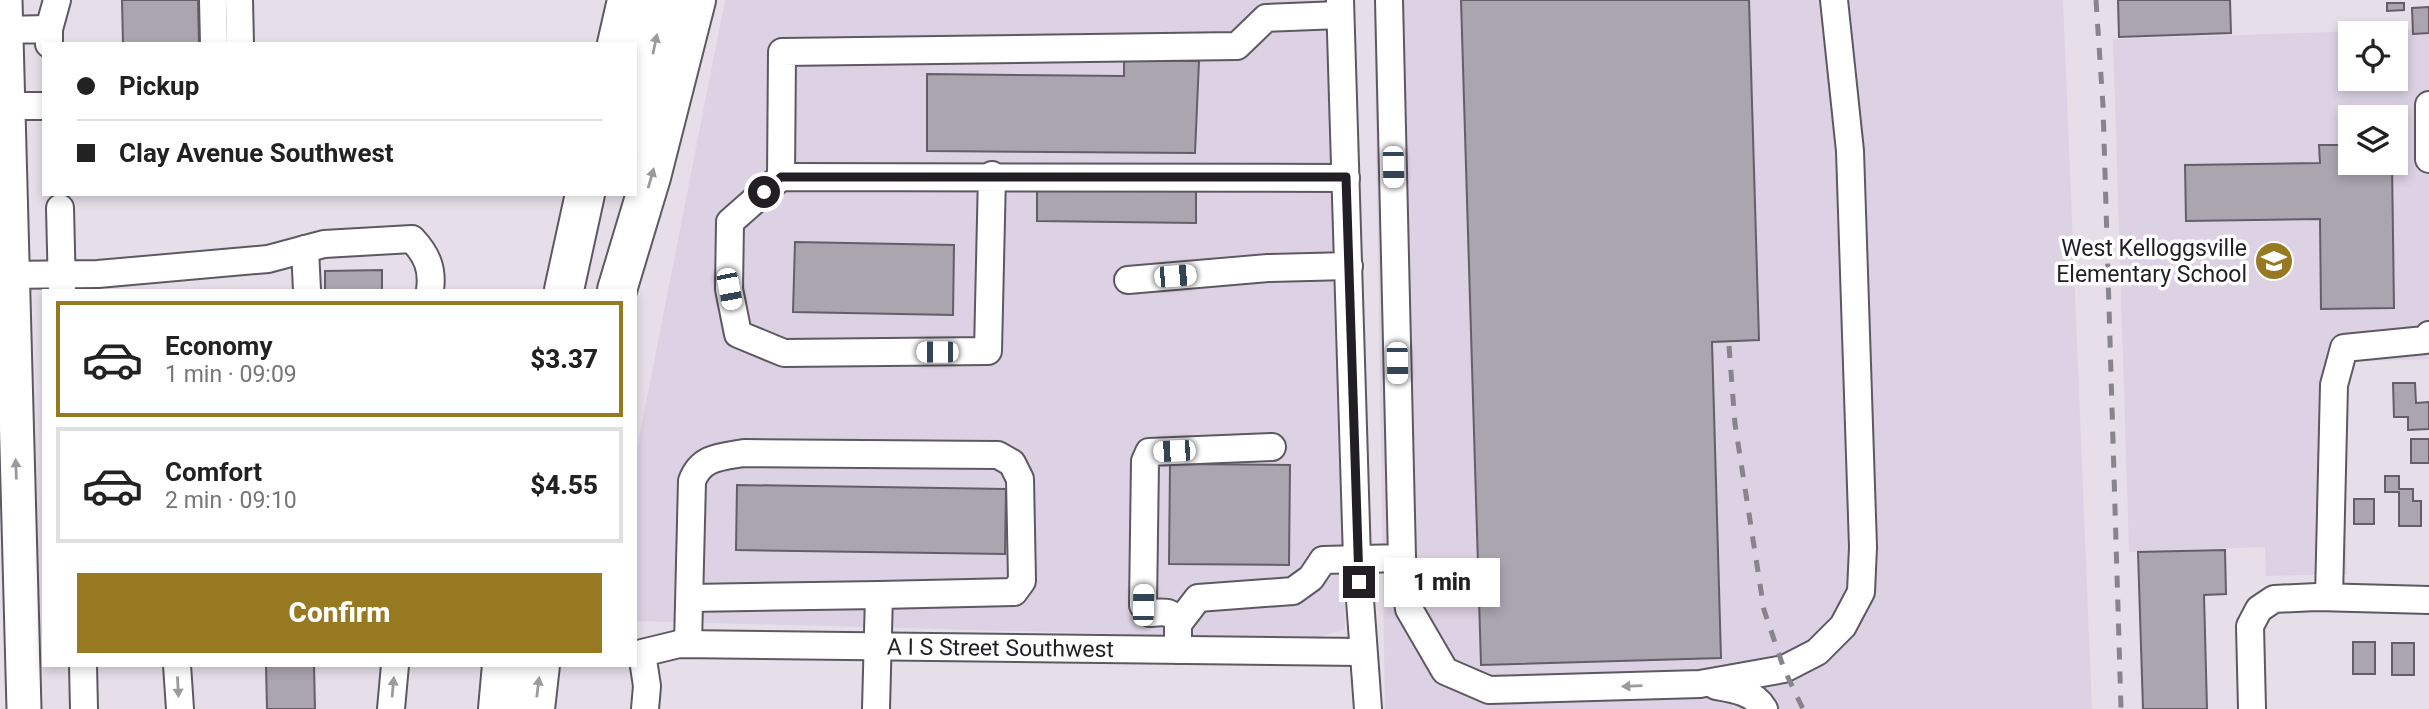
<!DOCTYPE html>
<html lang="en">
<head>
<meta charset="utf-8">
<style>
  body { margin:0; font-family:Roboto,sans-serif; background:#f6f6f6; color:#222; height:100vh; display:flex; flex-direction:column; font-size:26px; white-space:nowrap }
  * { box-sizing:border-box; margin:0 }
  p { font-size:23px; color:#767676 }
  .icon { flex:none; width:38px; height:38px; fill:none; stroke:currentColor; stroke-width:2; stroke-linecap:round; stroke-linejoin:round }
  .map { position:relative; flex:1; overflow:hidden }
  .drawer { position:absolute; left:42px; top:289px; width:595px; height:378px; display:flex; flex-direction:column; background:#fff; border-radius:0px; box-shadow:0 4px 10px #0003 }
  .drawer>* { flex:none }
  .top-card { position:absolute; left:42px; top:42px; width:595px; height:154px; border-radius:0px; box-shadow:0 4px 10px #0003; display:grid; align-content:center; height:154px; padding:0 35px; background:#fff }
  .fabs { position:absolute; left:2338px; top:21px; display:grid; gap:14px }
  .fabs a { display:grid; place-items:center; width:70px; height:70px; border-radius:0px; background:#fff; box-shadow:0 4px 10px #0003; font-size:35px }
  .end { position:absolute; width:32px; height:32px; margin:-16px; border:9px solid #211f23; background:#fff; box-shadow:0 0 0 4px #fff }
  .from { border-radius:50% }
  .bubble { position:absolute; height:49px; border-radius:0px; background:#fff; box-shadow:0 4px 10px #0003; font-size:23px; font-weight:800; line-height:49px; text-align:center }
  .car { position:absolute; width:21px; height:42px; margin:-21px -10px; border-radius:9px; box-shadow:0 0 5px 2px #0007; background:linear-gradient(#fff 24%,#345 0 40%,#fff 0 76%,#345 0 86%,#fff 0) }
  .top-card b { display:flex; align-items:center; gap:24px; height:66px; font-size:26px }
  .top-card b+b { border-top:2px solid #e0e0e0 }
  .top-card i { width:18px; height:18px; background:#222 }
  ul { padding:12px 0 0; list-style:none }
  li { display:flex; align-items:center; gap:21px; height:116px; margin:0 14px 10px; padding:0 21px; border:4px solid #e0e0e0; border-radius:0px }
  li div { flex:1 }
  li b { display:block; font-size:26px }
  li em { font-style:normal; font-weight:800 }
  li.current { border-color:#977922 }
  li>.icon { width:63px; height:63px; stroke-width:1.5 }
  .button { display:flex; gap:14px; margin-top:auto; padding:14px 35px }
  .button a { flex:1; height:80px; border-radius:0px; background:#977922; color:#fff; font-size:28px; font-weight:800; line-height:80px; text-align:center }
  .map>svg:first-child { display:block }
  .built { fill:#dcd2e3; fill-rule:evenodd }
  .building { fill:#aba5b0; stroke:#635e67; stroke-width:2 }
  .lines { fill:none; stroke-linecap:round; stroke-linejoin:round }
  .minor-casing { stroke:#5d5861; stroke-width:30 }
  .major-casing { stroke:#5d5861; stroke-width:37 }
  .highway-casing { stroke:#5d5861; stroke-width:42 }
  .minor { stroke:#fff; stroke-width:26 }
  .major { stroke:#fff; stroke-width:33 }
  .highway { stroke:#fff; stroke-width:38 }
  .rail { stroke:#88848b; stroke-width:5; stroke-dasharray:12 12; stroke-linecap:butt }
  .oneway { fill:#9b9a9c }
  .route { stroke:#211f23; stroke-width:9 }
  .labels { text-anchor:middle; stroke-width:7; stroke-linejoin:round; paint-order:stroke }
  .poi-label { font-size:23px; fill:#211f23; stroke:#fff; text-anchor:end }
  .street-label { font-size:23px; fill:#211f23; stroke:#fff }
</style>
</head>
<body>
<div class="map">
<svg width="2429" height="709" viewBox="0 0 2429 709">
  <rect width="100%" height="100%" fill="#e6dfea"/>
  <path class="built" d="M725 0H1332L1345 629 1314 639 635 621V459Z
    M1374 0H2063L2092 709H1385Z
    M2429 29V359L2341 362 2347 574 2266 576 2265 547 2129 552 2113 39ZM2350 33H2396V79H2350ZM2350 117H2396V163H2350Z"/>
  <path class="building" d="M122 0H198L199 44H123Z
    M1461 0H1749L1759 340 1712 342 1721 658 1481 665Z
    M2118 0H2230L2231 33 2119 37Z
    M2387 3H2404V10L2387 11Z
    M2429 7V33L2413 34 2412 8Z
    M1124 60 1199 61 1195 153 927 151V74L1124 76Z
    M2339 114H2391V117H2350V163H2392L2394 308 2321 309 2320 219 2186 221 2185 165 2320 163 2319 145H2339Z
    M1196 181V223L1037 221V188Z
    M795 242 954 245 953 315 793 312Z
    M382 270V290H325V271Z
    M2393 383H2415L2416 403 2429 402V429L2408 430V417H2394Z
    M2411 439H2429V463H2411Z
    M1170 464 1290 465 1289 565 1169 564Z
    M2385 476H2399V489H2413V501H2421V526H2399V492H2385Z
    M737 485 1006 489 1005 554 736 550Z
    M2354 499H2374V524H2354Z
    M2225 550 2226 594 2204 595 2207 709H2143L2138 552Z
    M2353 642H2375V674H2353Z
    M2392 643H2414V675H2392Z
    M266 665H314L315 709H267Z"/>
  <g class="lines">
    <defs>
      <g id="minor">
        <path d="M213 0 214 44"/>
        <path d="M239 0 240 44"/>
        <path d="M1340 0 1357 559 1368 709"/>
        <path d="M49 29 57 0"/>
        <path d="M0 30 49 29V44"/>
        <path d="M2429 105V159"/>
        <path d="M7 106H44"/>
        <path d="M992 175 988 351 784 353 738 334 729 289 730 222 781 177 1346 178"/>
        <path d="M781 177 782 52 1237 46 1266 18 1340 15"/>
        <path d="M60 208 62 290"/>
        <path d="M305 249 307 290"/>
        <path d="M0 275 98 274 268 259 324 244 412 239C427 255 433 269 430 290"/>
        <path d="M1128 280 1268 268 1349 266"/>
        <path d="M1402 558 1409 609 1445 671 1489 690 1700 684 1784 669 1817 652 1843 626 1861 592 1863 547 1850 151 1834 0"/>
        <path d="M2329 597 2334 385 2344 348 2425 340 2429 335"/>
        <path d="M690 598 879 595"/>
        <path d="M1178 624C1173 610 1164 612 1150 613L1143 605 1145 461 1149 452 1272 447"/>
        <path d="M688 644 692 481C701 457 720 457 744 453L998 455 1012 463 1020 479 1022 581 1014 592 879 595 876 709"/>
        <path d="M1178 650V624L1198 598 1293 591 1311 578 1323 560 1402 558 1389 0"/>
        <path d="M83 665 84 709"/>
        <path d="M177 665 180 709"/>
        <path d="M1716 686C1734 689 1754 692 1764 709"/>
        <path d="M391 709 395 665"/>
        <path id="s1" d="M645 709 647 686 642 653 679 644 1362 652"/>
        <path d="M2252 709 2250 626 2259 609 2274 599 2317 597 2429 600"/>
      </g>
      <path id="major" d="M5 0 24 709"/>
      <path id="highway" d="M617 44 627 0
        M635 135 664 0
        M564 290 585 194
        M617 290 651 177 696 0
        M498 709 502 665
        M535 709 540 665"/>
    </defs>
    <use href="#minor" class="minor-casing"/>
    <use href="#major" class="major-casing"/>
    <use href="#highway" class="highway-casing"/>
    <use href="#minor" class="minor"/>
    <use href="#major" class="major"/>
    <use href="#highway" class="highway"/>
    <path class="rail" d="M2096 0 2103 106 2121 709
      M1729 346 1735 424 1764 610 1784 669 1803 709"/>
  </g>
  <defs><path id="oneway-solid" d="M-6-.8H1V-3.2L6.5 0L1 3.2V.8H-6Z" transform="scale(1.75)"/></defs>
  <g class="oneway">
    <use href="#oneway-solid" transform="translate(655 44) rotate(-78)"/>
    <use href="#oneway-solid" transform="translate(651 178) rotate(-74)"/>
    <use href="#oneway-solid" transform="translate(16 469) rotate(-92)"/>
    <use href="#oneway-solid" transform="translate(1632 686) rotate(178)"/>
    <use href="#oneway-solid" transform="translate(178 687) rotate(87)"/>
    <use href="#oneway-solid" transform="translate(393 687) rotate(-85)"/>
    <use href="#oneway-solid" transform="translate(538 687) rotate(-83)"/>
  </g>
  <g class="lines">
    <path class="route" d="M764 192 781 177H1346L1359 582"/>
  </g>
  <defs>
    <symbol id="school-disc" viewBox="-11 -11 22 22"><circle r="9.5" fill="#977922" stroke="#fff"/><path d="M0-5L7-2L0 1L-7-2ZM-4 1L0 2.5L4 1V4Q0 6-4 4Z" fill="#fff"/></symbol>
  </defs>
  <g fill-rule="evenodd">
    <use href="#school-disc" x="2252" y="239" width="44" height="44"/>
  </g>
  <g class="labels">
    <g class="poi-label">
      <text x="2247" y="256">West Kelloggsville<tspan x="2247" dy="26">Elementary School</tspan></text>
    </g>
    <g class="street-label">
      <text dy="8" stroke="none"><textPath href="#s1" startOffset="416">A I S Street Southwest</textPath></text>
    </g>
  </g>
</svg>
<div class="fabs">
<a><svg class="icon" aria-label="locate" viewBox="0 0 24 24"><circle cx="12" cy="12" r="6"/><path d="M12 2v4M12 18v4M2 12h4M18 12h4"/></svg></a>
<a><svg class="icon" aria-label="layers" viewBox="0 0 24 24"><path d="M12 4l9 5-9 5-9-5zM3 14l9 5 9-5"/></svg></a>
</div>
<i class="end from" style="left:764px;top:192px"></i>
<i class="end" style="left:1359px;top:582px"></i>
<div class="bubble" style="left:1384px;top:558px;width:116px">1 min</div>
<i class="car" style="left:1393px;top:167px;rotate:179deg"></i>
<i class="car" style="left:1175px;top:276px;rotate:85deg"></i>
<i class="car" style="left:729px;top:289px;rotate:169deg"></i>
<i class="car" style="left:937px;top:352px;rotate:270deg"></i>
<i class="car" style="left:1397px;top:363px;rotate:179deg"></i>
<i class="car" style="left:1174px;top:451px;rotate:268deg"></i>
<i class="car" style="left:1143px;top:605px;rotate:1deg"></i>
<div class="top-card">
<b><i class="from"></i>Pickup</b>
<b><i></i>Clay Avenue Southwest</b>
</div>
<section class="drawer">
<ul>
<li class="current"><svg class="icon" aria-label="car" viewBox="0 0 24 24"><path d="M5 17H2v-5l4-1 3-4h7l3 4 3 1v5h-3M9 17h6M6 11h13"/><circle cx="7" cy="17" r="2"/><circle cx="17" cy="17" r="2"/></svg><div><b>Economy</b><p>1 min · 09:09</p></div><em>$3.37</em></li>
<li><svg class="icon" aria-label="car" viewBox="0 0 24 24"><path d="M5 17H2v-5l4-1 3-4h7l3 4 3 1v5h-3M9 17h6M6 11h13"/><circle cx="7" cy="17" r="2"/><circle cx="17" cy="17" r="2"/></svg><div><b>Comfort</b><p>2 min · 09:10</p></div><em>$4.55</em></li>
</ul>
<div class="button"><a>Confirm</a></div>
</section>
</div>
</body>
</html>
